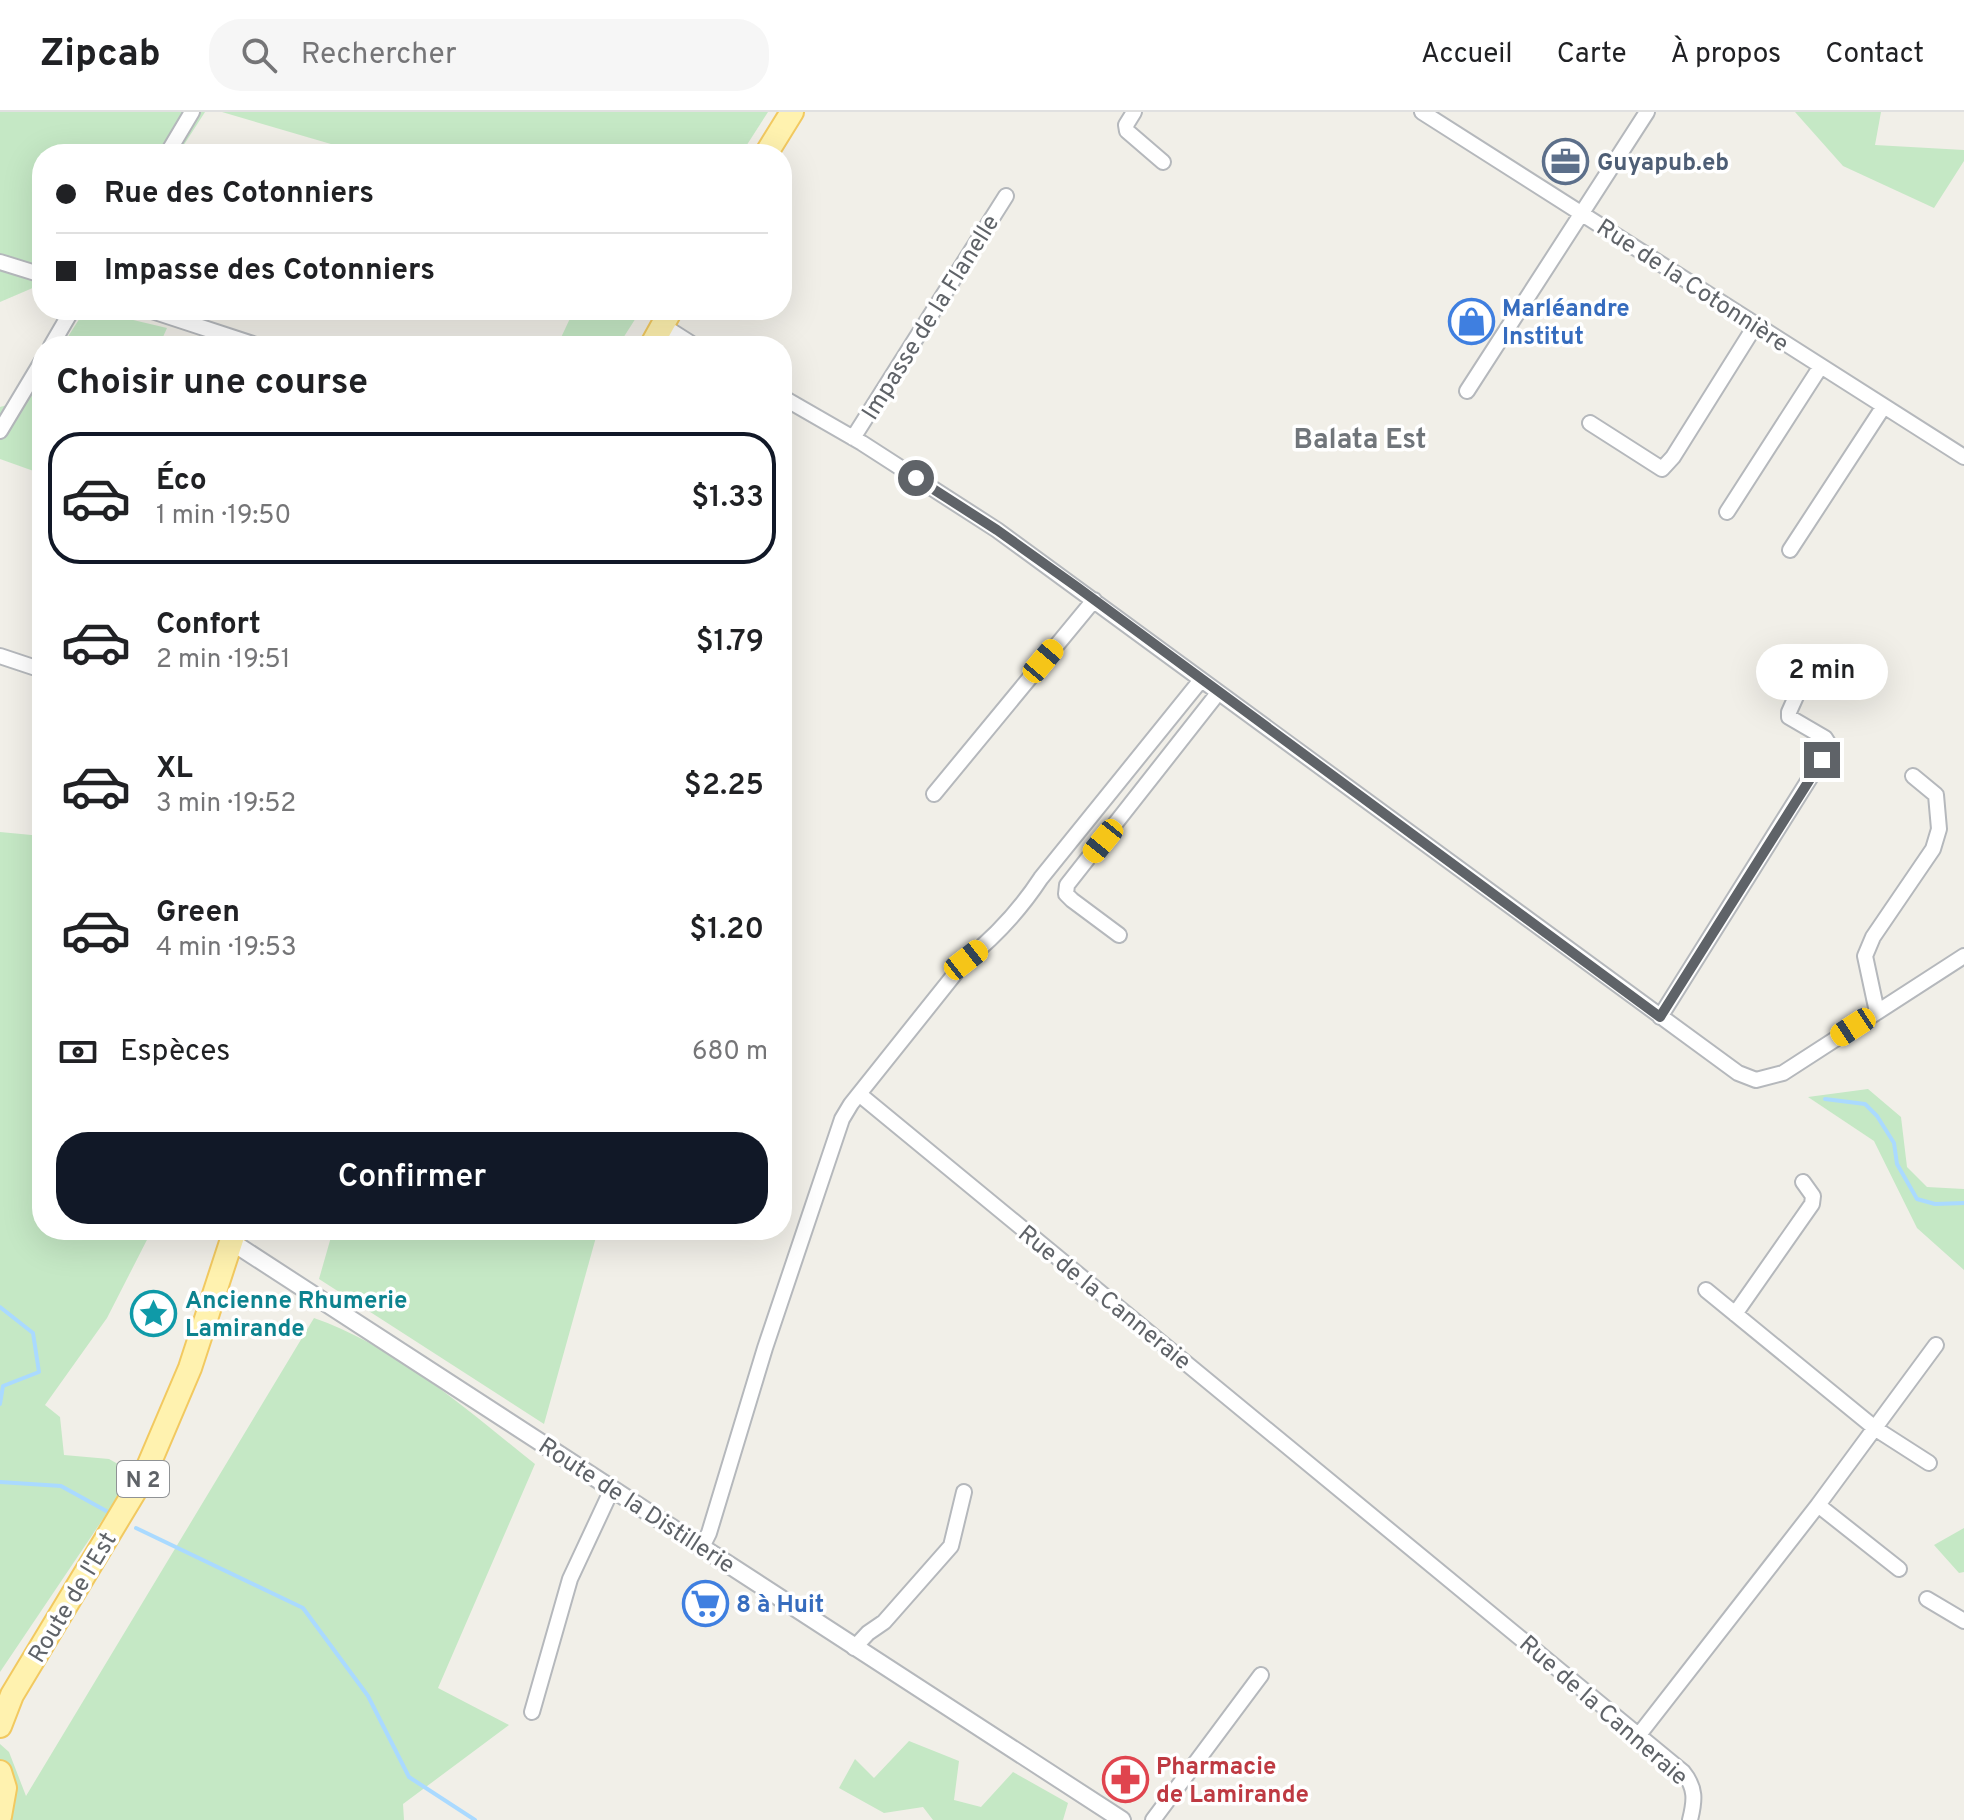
<!DOCTYPE html>
<html lang="fr">
<head>
<meta charset="utf-8">
<style>
  body { margin:0; font-family:Overpass,sans-serif; background:#f6f6f6; color:#202124; height:100vh; display:flex; flex-direction:column; font-size:30px; white-space:nowrap }
  * { box-sizing:border-box; margin:0 }
  p { font-size:26px; color:#757577 }
  .icon { flex:none; width:44px; height:44px; fill:none; stroke:currentColor; stroke-width:2; stroke-linecap:round; stroke-linejoin:round }
  .map { position:relative; flex:1; overflow:hidden }
  .details { position:absolute; left:32px; top:224px; width:760px; height:904px; display:flex; flex-direction:column; background:#fff; border-radius:32px; box-shadow:0 8px 32px #0002 }
  .details>* { flex:none }
  .guide { position:absolute; left:32px; top:32px; width:760px; height:176px; border-radius:32px; box-shadow:0 8px 32px #0002; display:grid; align-content:center; height:176px; padding:0 24px; background:#fff }
  .end { position:absolute; width:36px; height:36px; margin:-18px; border:10px solid #5f6368; background:#fff; box-shadow:0 0 0 4px #fff }
  .from { border-radius:50% }
  .bubble { position:absolute; height:56px; border-radius:28px; background:#fff; box-shadow:0 8px 32px #0002; font-size:26px; font-weight:600; line-height:56px; text-align:center }
  .car { position:absolute; width:24px; height:48px; margin:-24px -12px; border-radius:10px; box-shadow:0 0 6px 2px #0007; background:linear-gradient(#f5c518 24%,#345 0 40%,#f5c518 0 76%,#345 0 86%,#f5c518 0) }
  .guide b { display:flex; align-items:center; gap:28px; height:76px; font-size:30px }
  .guide b+b { border-top:2px solid #e0e0e0 }
  .guide i { width:20px; height:20px; background:#202124 }
  ul { padding:0; list-style:none }
  li { display:flex; align-items:center; gap:24px; height:132px; margin:0 16px 12px; padding:0 8px; border:4px solid transparent; border-radius:32px }
  li div { flex:1 }
  li b { display:block; font-size:30px }
  li em { font-style:normal; font-weight:600 }
  li.active { border-color:#111827 }
  li>.icon { width:72px; height:72px; stroke-width:1.5 }
  h2 { padding:0 24px; font-size:36px; line-height:96px }
  .pay { display:flex; align-items:center; gap:20px; height:88px; padding:0 24px; font-size:30px }
  .pay p { margin-inline-start:auto }
  .primary-button { display:flex; gap:16px; margin-top:auto; padding:16px 24px }
  .primary-button a { flex:1; height:92px; border-radius:32px; background:#111827; color:#fff; font-size:32px; font-weight:600; line-height:92px; text-align:center }
  header { display:flex; align-items:center; gap:48px; box-sizing:border-box; height:112px; padding:0 40px; background:#fff; border-bottom:2px solid #e0e0e0 }
  header strong { font-size:38px }
  nav { display:flex; gap:44px; margin-inline-start:auto; font-size:28px }
  .search { width:560px; height:72px; background:#f6f6f6; display:flex; align-items:center; gap:20px; box-sizing:border-box; padding:0 28px; border-radius:32px; color:#757577; font-size:30px }
  .map>svg:first-child { display:block }
  .green { fill:#c5e8c5 }
  .lines { fill:none; stroke-linecap:round; stroke-linejoin:round }
  .stream { stroke:#aadaff; stroke-width:4 }
  .minor-casing { stroke:#b5b8bc; stroke-width:18 }
  .tertiary-casing { stroke:#b5b8bc; stroke-width:20 }
  .primary-casing { stroke:#f2c960; stroke-width:26 }
  .minor { stroke:#fff; stroke-width:14 }
  .tertiary { stroke:#fff; stroke-width:16 }
  .primary { stroke:#fff2af; stroke-width:22 }
  .route { stroke:#5f6368; stroke-width:10 }
  .labels { text-anchor:middle; stroke-width:7; stroke-linejoin:round; paint-order:stroke }
  .shield { fill:#fff; stroke:#8f9295; stroke-width:2 }
  .shield-label { font-size:22px; font-weight:bold; fill:#5f6368 }
  .service-label { font-size:24px; font-weight:bold; fill:#4e5e75; stroke:#fff; text-anchor:start }
  .street-label { font-size:24px; fill:#5f6368; stroke:#fff }
  .shop-label { font-size:24px; font-weight:bold; fill:#366cbe; stroke:#fff; text-anchor:start }
  .culture-label { font-size:24px; font-weight:bold; fill:#0d838f; stroke:#fff; text-anchor:start }
  .health-label { font-size:24px; font-weight:bold; fill:#be3a42; stroke:#fff; text-anchor:start }
  .quarter-label { font-size:28px; font-weight:bold; fill:#70757a; stroke:#fff }
</style>
</head>
<body>
<header>
<strong>Zipcab</strong>
<div class="search"><svg class="icon" aria-label="search" viewBox="0 0 24 24"><circle cx="10" cy="10" r="6"/><path d="M15 15l6 6"/></svg>Rechercher</div>
<nav><a>Accueil</a><a>Carte</a><a>À propos</a><a>Contact</a></nav>
</header>
<div class="map">
<svg width="1964" height="1708" viewBox="0 0 1964 1708">
  <rect width="100%" height="100%" fill="#f1efe8"/>
  <path class="green" d="M0 0H205L178 42H42V172L0 190Z
    M222 0H768L741 42H365Z
    M1795 0H1881L1875 33 1964 38V49L1934 96 1843 54Z
    M85 198H91L167 216 159 234H62Z
    M574 198H641L618 234H557Z
    M42 266V362L0 347V295L29 287Z
    M0 720 42 724V1118H152L107 1206 45 1293 60 1305 64 1343 109 1347 134 1361 0 1560Z
    M1868 977 1901 1005 1907 1055 1927 1075 1964 1077V1158L1917 1116 1874 1029 1808 985Z
    M333 1118H598L544 1312 319 1167Z
    M314 1206C397 1235 467 1298 535 1352L438 1576 509 1613 403 1692 404 1708H0V1632L9 1640 26 1684Z
    M1964 1416V1460L1959 1461 1934 1433Z
    M909 1629 959 1649 954 1688 981 1695 1013 1660 1068 1691 1063 1708H933L923 1695 884 1701 839 1676 855 1647 874 1666Z"/>
  <g class="lines">
    <path class="stream" d="M1825 987 1865 992 1877 1004 1894 1031 1897 1052 1917 1087 1935 1092 1964 1091
      M0 1195 33 1221 39 1260 3 1274 0 1292
      M0 1370 61 1374 110 1401
      M136 1416 303 1496 368 1584 409 1665 475 1708"/>
    <defs>
      <path id="minor" d="M1134 0 1126 13 1127 19 1163 50
        M1422 0 1964 345
        M167 42 192 0
        M0 150 42 163
        M149 198 259 234
        M662 213 695 234
        M51 234 72 198
        M1467 279 1647 0
        M782 285 862 331 997 418 1738 961 1756 968 1783 961 1964 844
        M1590 311 1662 357 1673 345 1755 214
        M0 319 42 249
        M853 326 1006 84
        M1727 400 1821 254
        M1790 438 1884 294
        M0 544 42 558
        M934 682 1094 488
        M1119 823 1072 788 1066 782 1067 773 1218 581
        M1877 900 1865 844 1873 825 1933 737 1939 717 1936 683 1913 664
        M1660 905 1830 634 1825 626 1789 605V600L1811 551
        M859 982 1683 1660C1696 1676 1695 1688 1690 1708
        M1706 1178 1876 1317 1929 1351
        M1735 1202 1812 1092 1813 1084 1803 1070
        M1818 1393 1899 1457
        M702 1435 709 1421 765 1236 842 1007 851 992 966 848C996 824 1020 798 1041 766L1201 568
        M1927 1487 1964 1509
        M854 1536 868 1521 884 1510 951 1434 964 1380
        M532 1600 570 1467 612 1377
        M1638 1624 1818 1393 1936 1233
        M1153 1708 1261 1563"/>
      <path id="tertiary" d="M232 1130 1122 1708"/>
      <path id="primary" d="M766 42 792 0
        M651 234 671 198
        M0 1614 12 1583 144 1364 190 1256 235 1118
        M0 1660 5 1676 0 1704"/>
    </defs>
    <use href="#minor" class="minor-casing"/>
    <use href="#tertiary" class="tertiary-casing"/>
    <use href="#primary" class="primary-casing"/>
    <use href="#minor" class="minor"/>
    <use href="#tertiary" class="tertiary"/>
    <use href="#primary" class="primary"/>
  </g>
  <g class="lines">
    <path class="route" d="M916 366 997 418 1077 475 1660 905 1822 648"/>
  </g>
  <defs>
    <symbol id="office-ring" viewBox="-11 -11 22 22"><circle r="9.5" fill="#fff" stroke="#5c6f8a" stroke-width="1.5"/><path d="M-6-3h4V-5.5h4V-3h4V5H-6ZM-1-4.5V-3h2v-1.5ZM-6 0V1H6V0Z" fill="#5c6f8a"/></symbol>
    <symbol id="shop-ring" viewBox="-11 -11 22 22"><circle r="9.5" fill="#fff" stroke="#3f7fe0" stroke-width="1.5"/><path d="M-5-2.5h2.3a2.7 3.5 0 0 1 5.4 0H5L5.5 6h-11ZM-1.5-2.5h3a1.5 2.3 0 0 0-3 0Z" fill="#3f7fe0"/></symbol>
    <symbol id="sight-ring" viewBox="-11 -11 22 22"><circle r="9.5" fill="#fff" stroke="#0f9aa8" stroke-width="1.5"/><path d="M0-6L1.8-2.2L6-1.7L2.9 1.2L3.7 5.4L0 3.3L-3.7 5.4L-2.9 1.2L-6-1.7L-1.8-2.2Z" fill="#0f9aa8"/></symbol>
    <symbol id="supermarket-ring" viewBox="-11 -11 22 22"><circle r="9.5" fill="#fff" stroke="#3f7fe0" stroke-width="1.5"/><path d="M-6-5.5h2.5l.6 2H6L4.5 2H-2.5L-4.4-4H-6ZM-1.5 3.2a1.3 1.3 0 1 0 .1 0ZM3 3.2a1.3 1.3 0 1 0 .1 0Z" fill="#3f7fe0"/></symbol>
    <symbol id="pharmacy-ring" viewBox="-11 -11 22 22"><circle r="9.5" fill="#fff" stroke="#e0444e" stroke-width="1.5"/><path d="M-2-6h4v4h4v4h-4v4h-4v-4h-4v-4h4Z" fill="#e0444e"/></symbol>
  </defs>
  <g fill-rule="evenodd">
    <use href="#office-ring" x="1540" y="24" width="51" height="51"/>
    <use href="#shop-ring" x="1446" y="184" width="51" height="51"/>
    <use href="#sight-ring" x="128" y="1176" width="51" height="51"/>
    <use href="#supermarket-ring" x="680" y="1466" width="51" height="51"/>
    <use href="#pharmacy-ring" x="1100" y="1642" width="51" height="51"/>
  </g>
  <g class="labels">
    <rect class="shield" x="117" y="1349" width="52" height="36" rx="6"/>
    <g class="shield-label">
      <text x="143" y="1375">N 2</text>
    </g>
    <g class="service-label">
      <text x="1597" y="58">Guyapub.eb</text>
    </g>
    <g class="street-label">
      <text transform="translate(1693 173) rotate(33)" y="8">Rue de la Cotonnière</text>
      <text transform="translate(930 205) rotate(-58)" y="8">Impasse de la Flanelle</text>
      <text transform="translate(1105 1185) rotate(39)" y="8">Rue de la Canneraie</text>
      <text transform="translate(637 1393) rotate(33)" y="8">Route de la Distillerie</text>
      <text transform="translate(72 1485) rotate(-59)" y="8">Route de l'Est</text>
      <text transform="translate(1604 1598) rotate(41)" y="8">Rue de la Canneraie</text>
    </g>
    <g class="shop-label">
      <text x="1502" y="204">Marléandre<tspan x="1502" dy="28">Institut</tspan></text>
      <text x="736" y="1500">8 à Huit</text>
    </g>
    <g class="culture-label">
      <text x="185" y="1196">Ancienne Rhumerie<tspan x="185" dy="28">Lamirande</tspan></text>
    </g>
    <g class="health-label">
      <text x="1156" y="1662">Pharmacie<tspan x="1156" dy="28">de Lamirande</tspan></text>
    </g>
    <g class="quarter-label">
      <text x="1360" y="336">Balata Est</text>
    </g>
  </g>
</svg>
<i class="end from" style="left:916px;top:366px"></i>
<i class="end" style="left:1822px;top:648px"></i>
<div class="bubble" style="left:1756px;top:532px;width:132px">2 min</div>
<i class="car" style="left:1043px;top:549px;rotate:40deg"></i>
<i class="car" style="left:1103px;top:729px;rotate:219deg"></i>
<i class="car" style="left:966px;top:848px;rotate:52deg"></i>
<i class="car" style="left:1853px;top:915px;rotate:237deg"></i>
<div class="guide">
<b><i class="from"></i>Rue des Cotonniers</b>
<b><i></i>Impasse des Cotonniers</b>
</div>
<section class="details">
<h2>Choisir une course</h2>
<ul>
<li class="active"><svg class="icon" aria-label="car" viewBox="0 0 24 24"><path d="M5 17H2v-5l4-1 3-4h7l3 4 3 1v5h-3M9 17h6M6 11h13"/><circle cx="7" cy="17" r="2"/><circle cx="17" cy="17" r="2"/></svg><div><b>Éco</b><p>1 min · 19:50</p></div><em>$1.33</em></li>
<li><svg class="icon" aria-label="car" viewBox="0 0 24 24"><path d="M5 17H2v-5l4-1 3-4h7l3 4 3 1v5h-3M9 17h6M6 11h13"/><circle cx="7" cy="17" r="2"/><circle cx="17" cy="17" r="2"/></svg><div><b>Confort</b><p>2 min · 19:51</p></div><em>$1.79</em></li>
<li><svg class="icon" aria-label="car" viewBox="0 0 24 24"><path d="M5 17H2v-5l4-1 3-4h7l3 4 3 1v5h-3M9 17h6M6 11h13"/><circle cx="7" cy="17" r="2"/><circle cx="17" cy="17" r="2"/></svg><div><b>XL</b><p>3 min · 19:52</p></div><em>$2.25</em></li>
<li><svg class="icon" aria-label="car" viewBox="0 0 24 24"><path d="M5 17H2v-5l4-1 3-4h7l3 4 3 1v5h-3M9 17h6M6 11h13"/><circle cx="7" cy="17" r="2"/><circle cx="17" cy="17" r="2"/></svg><div><b>Green</b><p>4 min · 19:53</p></div><em>$1.20</em></li>
</ul>
<div class="pay"><svg class="icon" aria-label="cash" viewBox="0 0 24 24"><path d="M3 7h18v10H3z"/><circle cx="12" cy="12" r="2"/></svg>Espèces<p>680 m</p></div>
<div class="primary-button"><a>Confirmer</a></div>
</section>
</div>
</body>
</html>
